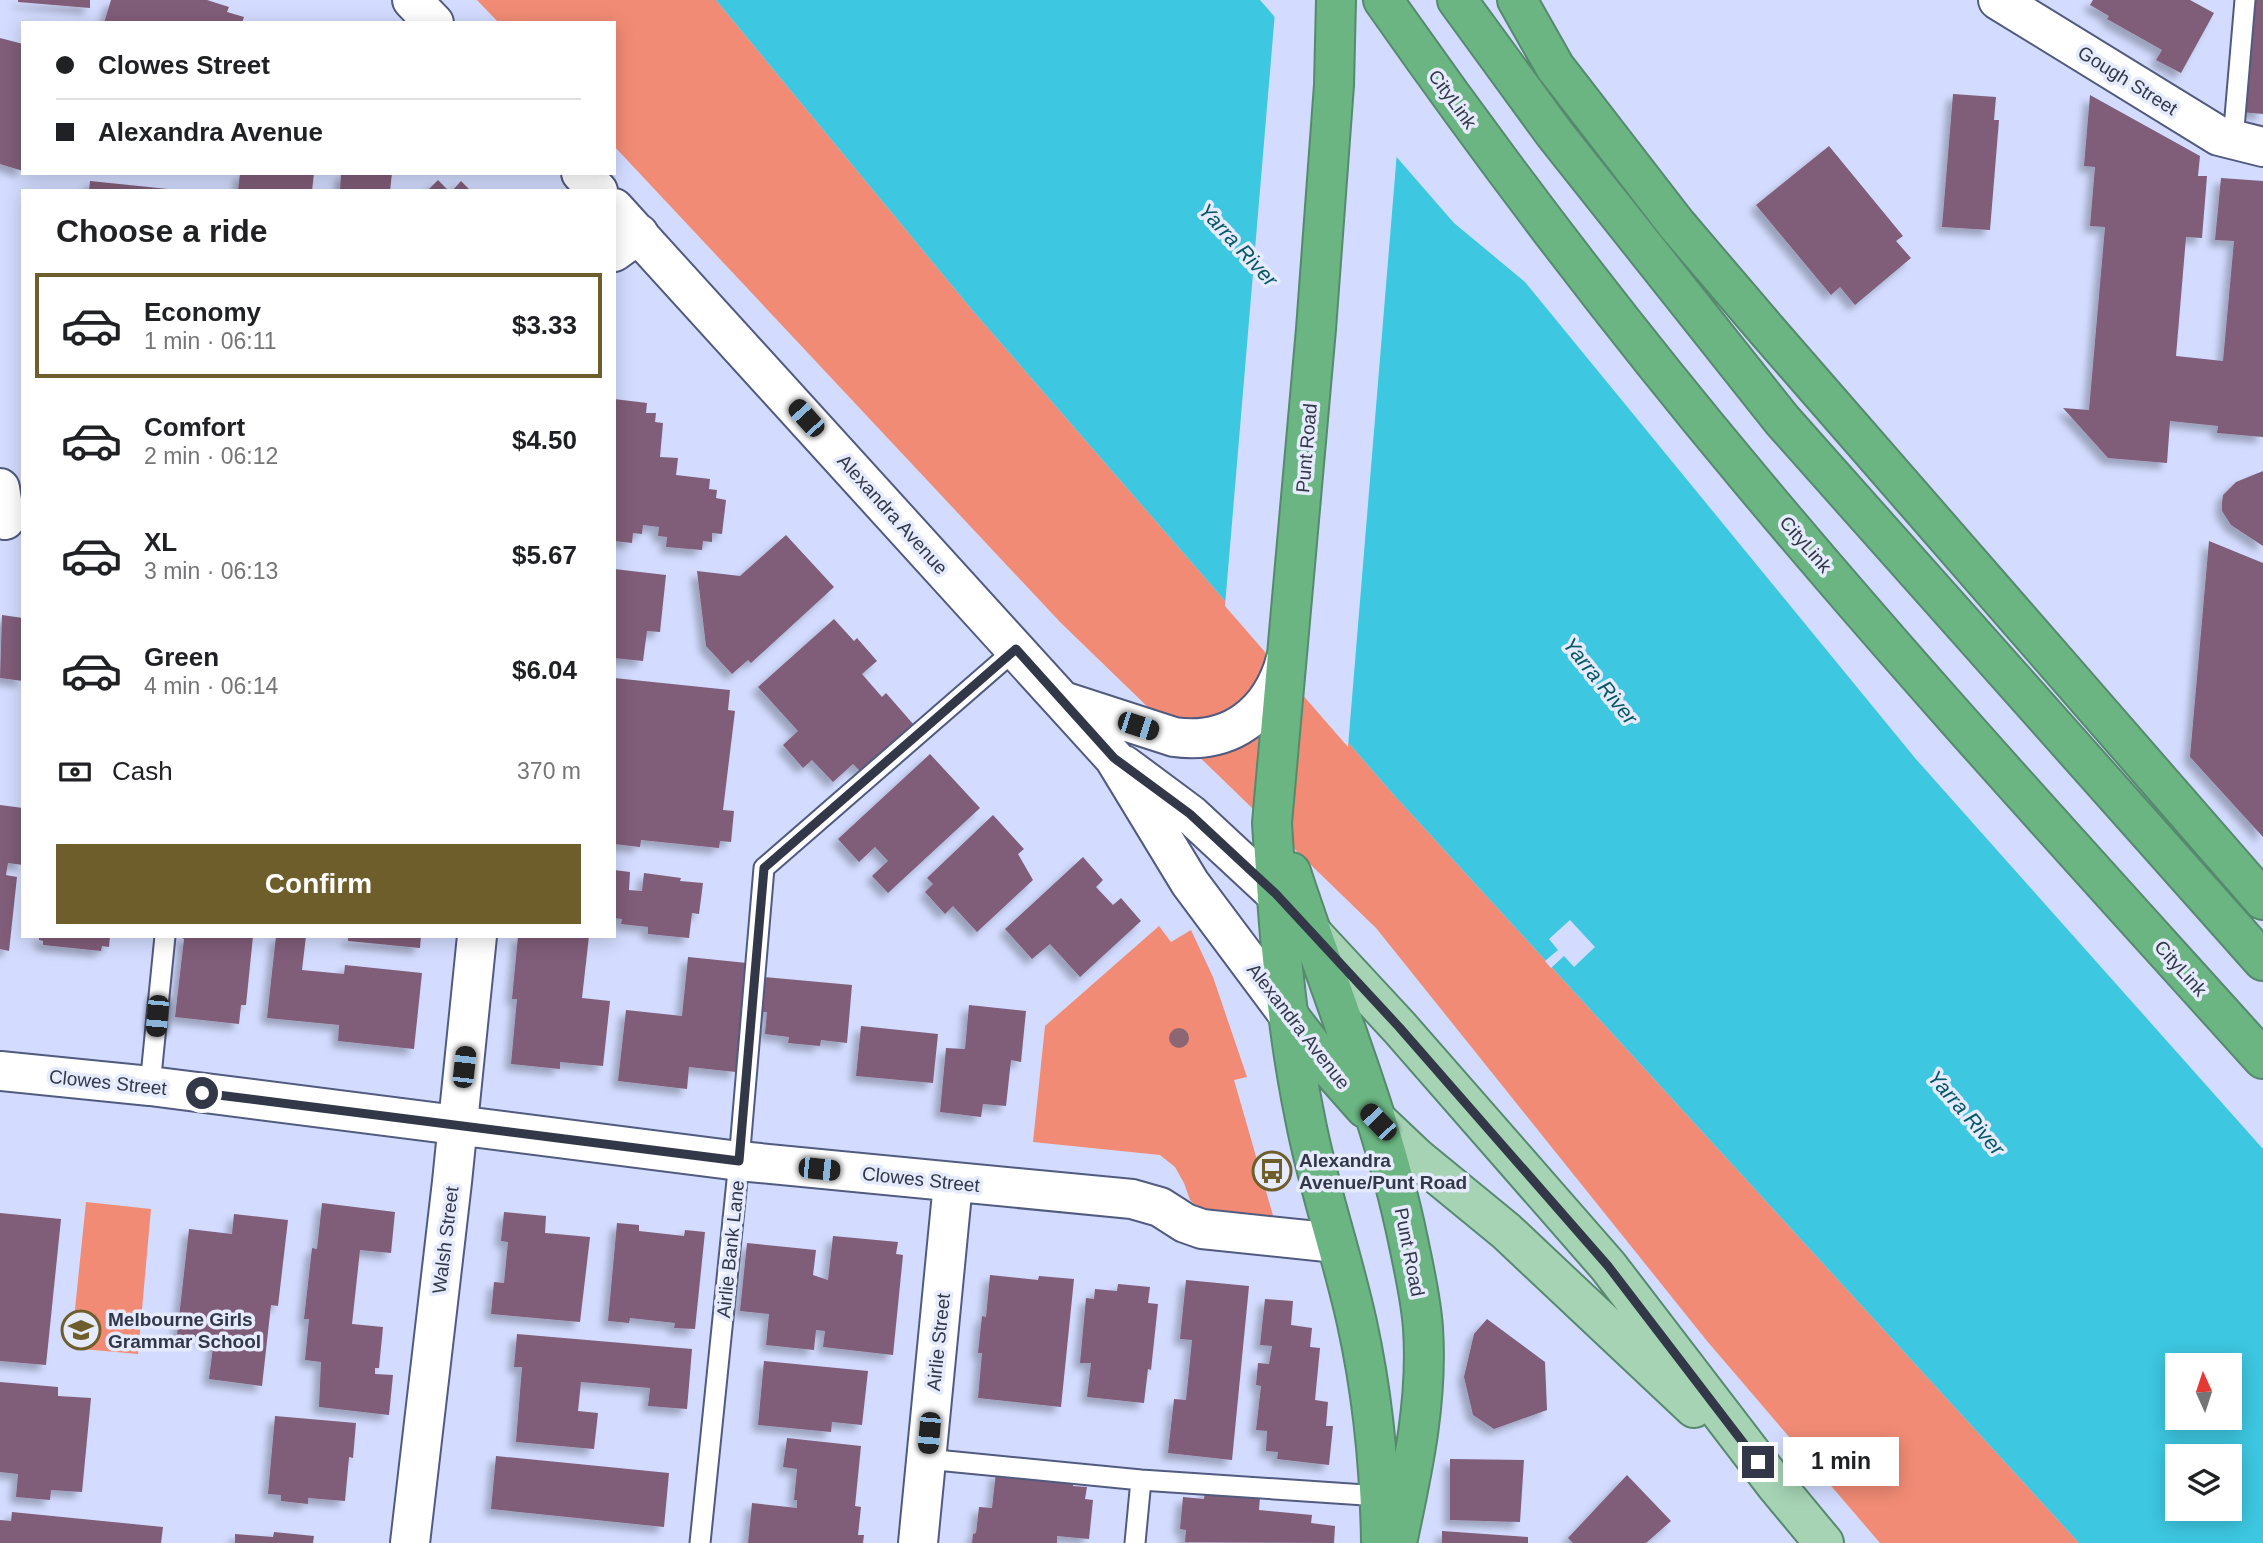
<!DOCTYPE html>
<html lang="en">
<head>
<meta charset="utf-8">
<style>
  body { margin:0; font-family:Arial,sans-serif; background:#f6f6f6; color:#202124; height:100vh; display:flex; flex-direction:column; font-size:26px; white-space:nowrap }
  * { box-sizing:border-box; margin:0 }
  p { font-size:23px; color:#757577 }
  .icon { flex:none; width:38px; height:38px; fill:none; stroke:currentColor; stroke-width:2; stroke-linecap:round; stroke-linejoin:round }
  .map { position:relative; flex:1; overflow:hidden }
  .details { position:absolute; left:21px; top:189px; width:595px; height:749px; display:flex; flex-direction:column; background:#fff; border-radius:0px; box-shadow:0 4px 18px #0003 }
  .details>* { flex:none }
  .guide { position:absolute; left:21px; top:21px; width:595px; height:154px; border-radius:0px; box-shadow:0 4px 18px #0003; display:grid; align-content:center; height:154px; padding:0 35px; background:#fff }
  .needle { width:46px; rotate:357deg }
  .buttons { position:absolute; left:2165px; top:1353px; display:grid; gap:14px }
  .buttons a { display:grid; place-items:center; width:77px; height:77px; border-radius:0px; background:#fff; box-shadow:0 4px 18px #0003; font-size:35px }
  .end { position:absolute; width:32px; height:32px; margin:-16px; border:9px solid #333849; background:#fff; box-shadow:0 0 0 4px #fff }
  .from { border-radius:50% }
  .bubble { position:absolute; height:49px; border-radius:0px; background:#fff; box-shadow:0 4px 18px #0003; font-size:23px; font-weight:600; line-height:49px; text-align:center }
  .car { position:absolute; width:21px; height:42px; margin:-21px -10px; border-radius:9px; box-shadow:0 0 5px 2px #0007; background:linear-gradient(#222 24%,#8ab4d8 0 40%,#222 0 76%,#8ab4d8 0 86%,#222 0) }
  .guide b { display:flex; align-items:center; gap:24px; height:66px; font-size:26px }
  .guide b+b { border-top:2px solid #e0e0e0 }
  .guide i { width:18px; height:18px; background:#202124 }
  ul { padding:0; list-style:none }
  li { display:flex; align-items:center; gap:21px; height:105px; margin:0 14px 10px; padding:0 21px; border:4px solid transparent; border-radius:0px }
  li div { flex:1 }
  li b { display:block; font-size:26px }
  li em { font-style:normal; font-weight:600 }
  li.selected { border-color:#6d5e2b }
  li>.icon { width:63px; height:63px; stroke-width:1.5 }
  h2 { padding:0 35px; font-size:32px; line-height:84px }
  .pay { display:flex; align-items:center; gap:18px; height:77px; padding:0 35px; font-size:26px }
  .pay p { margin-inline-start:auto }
  .button { display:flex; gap:14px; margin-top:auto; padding:14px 35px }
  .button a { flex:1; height:80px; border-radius:0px; background:#6d5e2b; color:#fff; font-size:28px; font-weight:600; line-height:80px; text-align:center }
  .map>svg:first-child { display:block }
  .green { fill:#f18b75 }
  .water { fill:#3dc7e1; fill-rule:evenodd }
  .pier { fill:#d3dcff }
  .building { fill:#805d79; filter:url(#shadow) }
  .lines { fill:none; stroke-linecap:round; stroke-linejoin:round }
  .lane-casing { stroke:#515a7f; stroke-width:23 }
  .street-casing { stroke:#515a7f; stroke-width:42 }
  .secondary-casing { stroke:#515a7f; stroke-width:42 }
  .primary-casing { stroke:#57896e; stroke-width:42 }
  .highway-casing { stroke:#57896e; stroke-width:42 }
  .lane { stroke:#fff; stroke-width:19 }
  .street { stroke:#fff; stroke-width:38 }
  .secondary { stroke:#fff; stroke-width:38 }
  .primary { stroke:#a6d3b4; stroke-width:38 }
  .highway { stroke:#6ab582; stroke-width:38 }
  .tree { fill:#8c6773 }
  .route { stroke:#333849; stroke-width:9 }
  .labels { text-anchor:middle; stroke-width:7; stroke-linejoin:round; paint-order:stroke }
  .street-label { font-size:19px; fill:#333849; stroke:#e5eafc }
  .poi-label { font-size:19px; font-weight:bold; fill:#333849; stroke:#e5eafc; text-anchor:start }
  .water-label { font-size:21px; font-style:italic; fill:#035663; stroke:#e5eafc }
</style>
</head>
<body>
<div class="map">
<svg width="2263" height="1543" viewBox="0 0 2263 1543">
  <defs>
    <filter id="shadow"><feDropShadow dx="-6" dy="6" stdDeviation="3.5" flood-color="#0004"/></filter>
  </defs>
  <rect width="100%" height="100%" fill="#d3dcff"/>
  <path class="green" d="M477 0H716L973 311 1393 794 2079 1543H1880L1707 1341 1376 928 1060 622 614 146V23H499Z
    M1159 926 1171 942 1191 930 1213 977 1247 1077 1234 1080 1274 1219 1202 1211 1190 1200 1184 1183 1175 1167 1160 1155 1033 1142 1045 1026Z
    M86 1202 151 1209 138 1354 71 1348Z"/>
  <path class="water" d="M716 0H1260L1454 223 1525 282 1915 758 2263 1149V1543H2079L1393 794 973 311ZM2177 1365H2230V1418H2177ZM2177 1456H2230V1508H2177Z"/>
  <path class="pier" d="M1275 12 1397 152 1348 747 1225 606Z
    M1570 920 1595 947 1574 967 1564 956 1551 968 1545 961 1558 950 1549 939Z"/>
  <path class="building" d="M18 0H90V8L18 2Z
    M111 0H207L229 7 227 12 244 17 242 23H104Z
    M2093 0H2190L2214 13 2181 73 2156 60 2162 50 2107 19 2109 16 2090 5Z
    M2251 0H2263V114L2241 112Z
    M0 38 23 44V171L0 164Z
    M1953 94 1996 97 1994 120H1999L1990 230 1942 227Z
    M2090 95 2200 156 2198 176H2207L2202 238 2186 237 2176 356 2223 361 2234 241 2215 240 2221 178 2263 181V437L2217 433 2218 426 2170 421 2167 463 2108 458 2063 408 2089 410 2105 227 2090 226 2095 167 2084 166Z
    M1829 146 1903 236 1896 241 1911 258 1855 305 1840 287 1831 295 1756 205Z
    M240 173H314L312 191H238Z
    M341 173H392L390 191H340Z
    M438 180 449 191H427Z
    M90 181 168 189V191H89Z
    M461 181 471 191H452Z
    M614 399 647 403 646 413H656L655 422 663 423 660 457 678 458 676 475 710 479 709 489 717 490 716 498 726 500 722 534 712 533V542L703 541 702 550 666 547 667 537 658 536 659 527 643 525 642 534 633 533 632 543 614 541Z
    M2263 471V546L2231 525 2222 511V503L2223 495 2236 482Z
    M786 535 834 587 751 663 748 660 732 674 706 646 697 571 740 576Z
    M2209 541 2263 563V837L2190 757Z
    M614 569 666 575 660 632 647 631 643 661 614 658Z
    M2 615 23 618V681L0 678Z
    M834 619 854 641 857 638 877 661 862 674 882 697 886 693 914 725 861 772 853 764 833 782 812 760 803 768 783 745 798 731 758 687Z
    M614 678 730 690 728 710 735 711 723 810 734 811 731 842 720 841 719 848 641 840 640 847 614 844Z
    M930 754 980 808 888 893 872 876 888 861 875 847 859 862 838 839Z
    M0 805 23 808V865L8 863 6 875 17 877 9 951 0 949Z
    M993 815 1024 849 1018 854 1033 880 977 932 953 906 945 914 925 892 933 884 927 878Z
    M1083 857 1103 880 1096 887 1113 905 1121 898 1141 921 1080 977 1050 944 1032 959 1005 929Z
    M614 870 630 872 629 890 642 891 644 873 681 878 680 881 703 883 699 914 692 913 689 938 648 934V927L621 924 622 919 614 918Z
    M39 936H110L109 947 102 946 101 951 43 945V941L39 940Z
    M178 936H253L246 1005H241L239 1024 175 1017 184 939Z
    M276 936H306L302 970 344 974 345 965 422 973 414 1049 338 1041 339 1025 267 1018Z
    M348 936H421L420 948 348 941Z
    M518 936H589L582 998 610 1001 603 1066 560 1062V1069L511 1064 517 999H512Z
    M688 957 747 963 736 1072 689 1067 687 1089 618 1081 626 1010 682 1016Z
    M764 977 852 985 847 1043 821 1040 820 1046 788 1043 789 1037 765 1034 767 1012H761Z
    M969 1005 1026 1011 1021 1062 1011 1060 1006 1106 983 1104 981 1117 940 1112 946 1048 965 1049Z
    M861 1026 938 1034 933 1083 856 1076Z
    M322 1203 395 1212 391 1253 360 1250 352 1324 383 1327 379 1368H375V1374L393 1375 389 1415 319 1407 321 1362 305 1360 309 1319H304L312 1248 317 1249Z
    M504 1212 546 1216 545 1233 590 1237 580 1322 491 1314 494 1282 504 1283 508 1242 501 1241Z
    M0 1213 61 1219 46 1365 0 1361Z
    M234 1214 288 1220 278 1306 271 1305 262 1386 209 1379 214 1339 177 1335 189 1229 232 1234Z
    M617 1223 639 1225V1231L684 1236 685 1230 705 1232 695 1329 674 1328 675 1323 630 1318 629 1323 608 1321Z
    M833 1236 898 1242 896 1254 903 1255 893 1355 823 1347 825 1331 816 1330 814 1350 766 1345 769 1314 740 1311 747 1243 816 1250 813 1275 828 1280Z
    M990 1275 1038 1280 1039 1276 1074 1279 1061 1407 978 1398 982 1353H978L982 1316 986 1317Z
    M1186 1280 1249 1286 1232 1460 1168 1453 1174 1399 1186 1400 1192 1340 1180 1339Z
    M1118 1284 1150 1287 1148 1303 1158 1304 1151 1370 1148 1369 1144 1403 1087 1397 1091 1363H1080L1086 1298 1094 1299 1095 1289 1117 1291Z
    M1265 1299 1293 1301 1291 1325 1312 1328 1310 1347 1320 1348 1315 1400 1328 1402 1326 1426H1333L1329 1465 1277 1459 1278 1452 1266 1451 1267 1431 1256 1430 1261 1386 1256 1385 1258 1363 1269 1364 1272 1346 1260 1345Z
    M1487 1319 1545 1362 1547 1410 1494 1429 1473 1415 1464 1377 1474 1334Z
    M517 1334 692 1349 687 1409 648 1406 650 1388 581 1382 578 1411 598 1413 594 1449 516 1442 522 1367H514Z
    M764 1361 868 1371 862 1425 832 1422 831 1432 758 1425Z
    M0 1382 58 1387V1396L91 1398 82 1492 51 1490 50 1500 16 1497 18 1474 0 1472Z
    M275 1416 356 1423 353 1458 349 1457 345 1501 308 1498V1504L281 1501V1495L268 1494Z
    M787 1438 861 1446 855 1506 861 1507 858 1535H864L863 1543H748L752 1503 797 1508V1500H794L797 1469 783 1467Z
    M496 1456 669 1473 664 1527 491 1509Z
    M1450 1459 1524 1460 1520 1522 1450 1520Z
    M996 1472 1073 1480V1486L1087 1487 1085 1499 1093 1500 1089 1539 1057 1536V1543H972L973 1534 976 1533 979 1507 992 1508Z
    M1627 1475 1671 1521 1646 1543H1573L1568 1538Z
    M1205 1491 1260 1497 1259 1510 1312 1515 1311 1523 1335 1526 1334 1543 1185 1542 1186 1530 1180 1529 1183 1497 1204 1499Z
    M12 1512 163 1527 161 1543H0V1520L11 1521Z
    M1442 1531 1528 1537V1543H1442Z
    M274 1532 314 1536 313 1543H235V1534L273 1537Z"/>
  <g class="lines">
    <defs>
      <path id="lane" d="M2233 140 2245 0
        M150 1086 165 936
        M926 1459 1141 1480 1380 1496
        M700 1543 739 1161 764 868 1016 649
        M1135 1543 1141 1480"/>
      <path id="street" d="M1998 0 2219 136 2263 147
        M614 252 639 234
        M0 488 5 520
        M0 1071 150 1086 739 1161 1132 1199 1160 1207 1185 1223 1202 1229 1336 1243
        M410 1543 452 1182 477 936
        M918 1543 953 1183"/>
      <path id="secondary" d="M412 0 434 23
        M581 173 598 191
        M614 208 1114 758 1190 883 1290 1017
        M1066 702 1174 737C1230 745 1271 714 1286 659
        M1124 765 1190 814 1276 894"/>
      <path id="primary" d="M1310 931 1399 1027 1608 1266 1775 1484 1824 1543
        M1379 1122 1417 1158 1506 1231 1694 1408"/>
      <path id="highway" d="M1336 0 1334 85 1316 329 1272 823C1278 921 1285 1021 1305 1118 1318 1187 1342 1254 1357 1323 1373 1396 1380 1468 1381 1543
        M1383 0C1498 164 1620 324 1749 478 1915 677 2090 867 2263 1059
        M1457 0 1554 133 1782 420 2263 961
        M1517 0 1555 67 1677 225 1770 334 2263 900
        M1291 872C1331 995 1382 1114 1408 1240 1414 1269 1421 1299 1423 1328 1428 1402 1412 1472 1397 1543
        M1292 1020 1326 1064 1365 1108"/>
    </defs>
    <use href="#lane" class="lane-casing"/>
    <use href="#street" class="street-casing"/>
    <use href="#secondary" class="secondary-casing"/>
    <use href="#primary" class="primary-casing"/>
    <use href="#highway" class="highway-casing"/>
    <use href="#lane" class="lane"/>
    <use href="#street" class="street"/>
    <use href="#secondary" class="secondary"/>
    <use href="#primary" class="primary"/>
    <use href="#highway" class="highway"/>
  </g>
  <circle class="tree" cx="1179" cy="1038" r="10"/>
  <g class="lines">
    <path class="route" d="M202 1093 739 1161 764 868 1016 649 1114 758 1190 814 1276 894 1399 1027 1608 1266 1758 1462"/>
  </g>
  <defs>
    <symbol id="bus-ring" viewBox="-11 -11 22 22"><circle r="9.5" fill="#e5eafc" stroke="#6d5e2b" stroke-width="1.5"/><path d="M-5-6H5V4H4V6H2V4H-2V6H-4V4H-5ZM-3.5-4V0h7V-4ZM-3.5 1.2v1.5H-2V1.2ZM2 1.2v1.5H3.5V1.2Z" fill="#6d5e2b"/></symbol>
    <symbol id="school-ring" viewBox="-11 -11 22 22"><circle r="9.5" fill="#e5eafc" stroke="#6d5e2b" stroke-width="1.5"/><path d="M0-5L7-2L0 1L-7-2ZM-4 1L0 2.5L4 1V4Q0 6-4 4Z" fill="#6d5e2b"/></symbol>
  </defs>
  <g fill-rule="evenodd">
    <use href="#bus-ring" x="1250" y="1149" width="44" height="44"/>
    <use href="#school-ring" x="59" y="1308" width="44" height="44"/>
  </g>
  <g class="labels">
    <g class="street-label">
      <text transform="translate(2128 80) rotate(32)" y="7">Gough Street</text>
      <text transform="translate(1453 99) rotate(54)" y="7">CityLink</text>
      <text transform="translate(1306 448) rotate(-85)" y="7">Punt Road</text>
      <text transform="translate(893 514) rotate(48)" y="7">Alexandra Avenue</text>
      <text transform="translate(1806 544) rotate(49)" y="7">CityLink</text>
      <text transform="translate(2181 968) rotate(48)" y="7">CityLink</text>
      <text transform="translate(1299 1026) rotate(52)" y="7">Alexandra Avenue</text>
      <text transform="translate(108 1082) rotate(6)" y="7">Clowes Street</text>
      <text transform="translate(921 1179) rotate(6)" y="7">Clowes Street</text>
      <text transform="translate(445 1240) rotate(-83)" y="7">Walsh Street</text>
      <text transform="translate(730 1249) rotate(-84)" y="7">Airlie Bank Lane</text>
      <text transform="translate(1410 1252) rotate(79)" y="7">Punt Road</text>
      <text transform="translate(938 1342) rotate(-84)" y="7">Airlie Street</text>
    </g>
    <g class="poi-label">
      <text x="1299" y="1167">Alexandra<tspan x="1299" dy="22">Avenue/Punt Road</tspan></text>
      <text x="108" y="1326">Melbourne Girls<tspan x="108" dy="22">Grammar School</tspan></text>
    </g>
    <g class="water-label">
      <text transform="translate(1238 245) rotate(47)" y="7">Yarra River</text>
      <text transform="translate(1600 681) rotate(51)" y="7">Yarra River</text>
      <text transform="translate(1966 1113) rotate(49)" y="7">Yarra River</text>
    </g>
  </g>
</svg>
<div class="buttons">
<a><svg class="needle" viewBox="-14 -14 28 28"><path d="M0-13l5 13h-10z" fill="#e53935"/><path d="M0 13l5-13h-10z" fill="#757577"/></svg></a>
<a><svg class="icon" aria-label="layers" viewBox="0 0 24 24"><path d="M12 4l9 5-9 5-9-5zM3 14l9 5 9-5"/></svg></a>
</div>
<i class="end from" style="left:202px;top:1093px"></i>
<i class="end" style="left:1758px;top:1462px"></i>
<div class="bubble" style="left:1783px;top:1437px;width:116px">1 min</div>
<i class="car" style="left:806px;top:418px;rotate:318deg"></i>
<i class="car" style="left:1138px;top:726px;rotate:108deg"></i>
<i class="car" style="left:157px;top:1016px;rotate:185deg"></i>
<i class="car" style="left:464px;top:1067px;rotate:6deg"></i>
<i class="car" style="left:1378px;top:1122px;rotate:316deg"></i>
<i class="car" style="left:819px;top:1169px;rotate:96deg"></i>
<i class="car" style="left:929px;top:1433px;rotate:185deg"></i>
<div class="guide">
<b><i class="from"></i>Clowes Street</b>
<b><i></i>Alexandra Avenue</b>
</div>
<section class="details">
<h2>Choose a ride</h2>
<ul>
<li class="selected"><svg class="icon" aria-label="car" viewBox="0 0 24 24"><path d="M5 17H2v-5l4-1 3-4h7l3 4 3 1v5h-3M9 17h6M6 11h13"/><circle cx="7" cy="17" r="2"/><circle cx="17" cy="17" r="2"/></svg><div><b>Economy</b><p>1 min · 06:11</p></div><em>$3.33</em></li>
<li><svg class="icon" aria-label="car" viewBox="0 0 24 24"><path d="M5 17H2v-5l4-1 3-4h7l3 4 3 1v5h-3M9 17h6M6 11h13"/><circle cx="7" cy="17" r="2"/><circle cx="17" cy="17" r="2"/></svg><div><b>Comfort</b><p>2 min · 06:12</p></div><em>$4.50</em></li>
<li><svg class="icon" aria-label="car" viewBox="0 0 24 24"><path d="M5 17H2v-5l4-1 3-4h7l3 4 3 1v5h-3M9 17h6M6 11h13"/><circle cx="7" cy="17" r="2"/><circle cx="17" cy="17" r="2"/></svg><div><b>XL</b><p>3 min · 06:13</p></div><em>$5.67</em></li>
<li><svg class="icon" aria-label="car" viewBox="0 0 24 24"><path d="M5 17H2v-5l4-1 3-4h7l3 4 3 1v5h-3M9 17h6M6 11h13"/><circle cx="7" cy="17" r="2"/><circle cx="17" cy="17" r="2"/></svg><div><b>Green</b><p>4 min · 06:14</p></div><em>$6.04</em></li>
</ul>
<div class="pay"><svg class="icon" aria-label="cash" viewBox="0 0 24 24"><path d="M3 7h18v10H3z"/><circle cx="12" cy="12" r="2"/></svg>Cash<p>370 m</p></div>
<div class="button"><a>Confirm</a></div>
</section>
</div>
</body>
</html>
